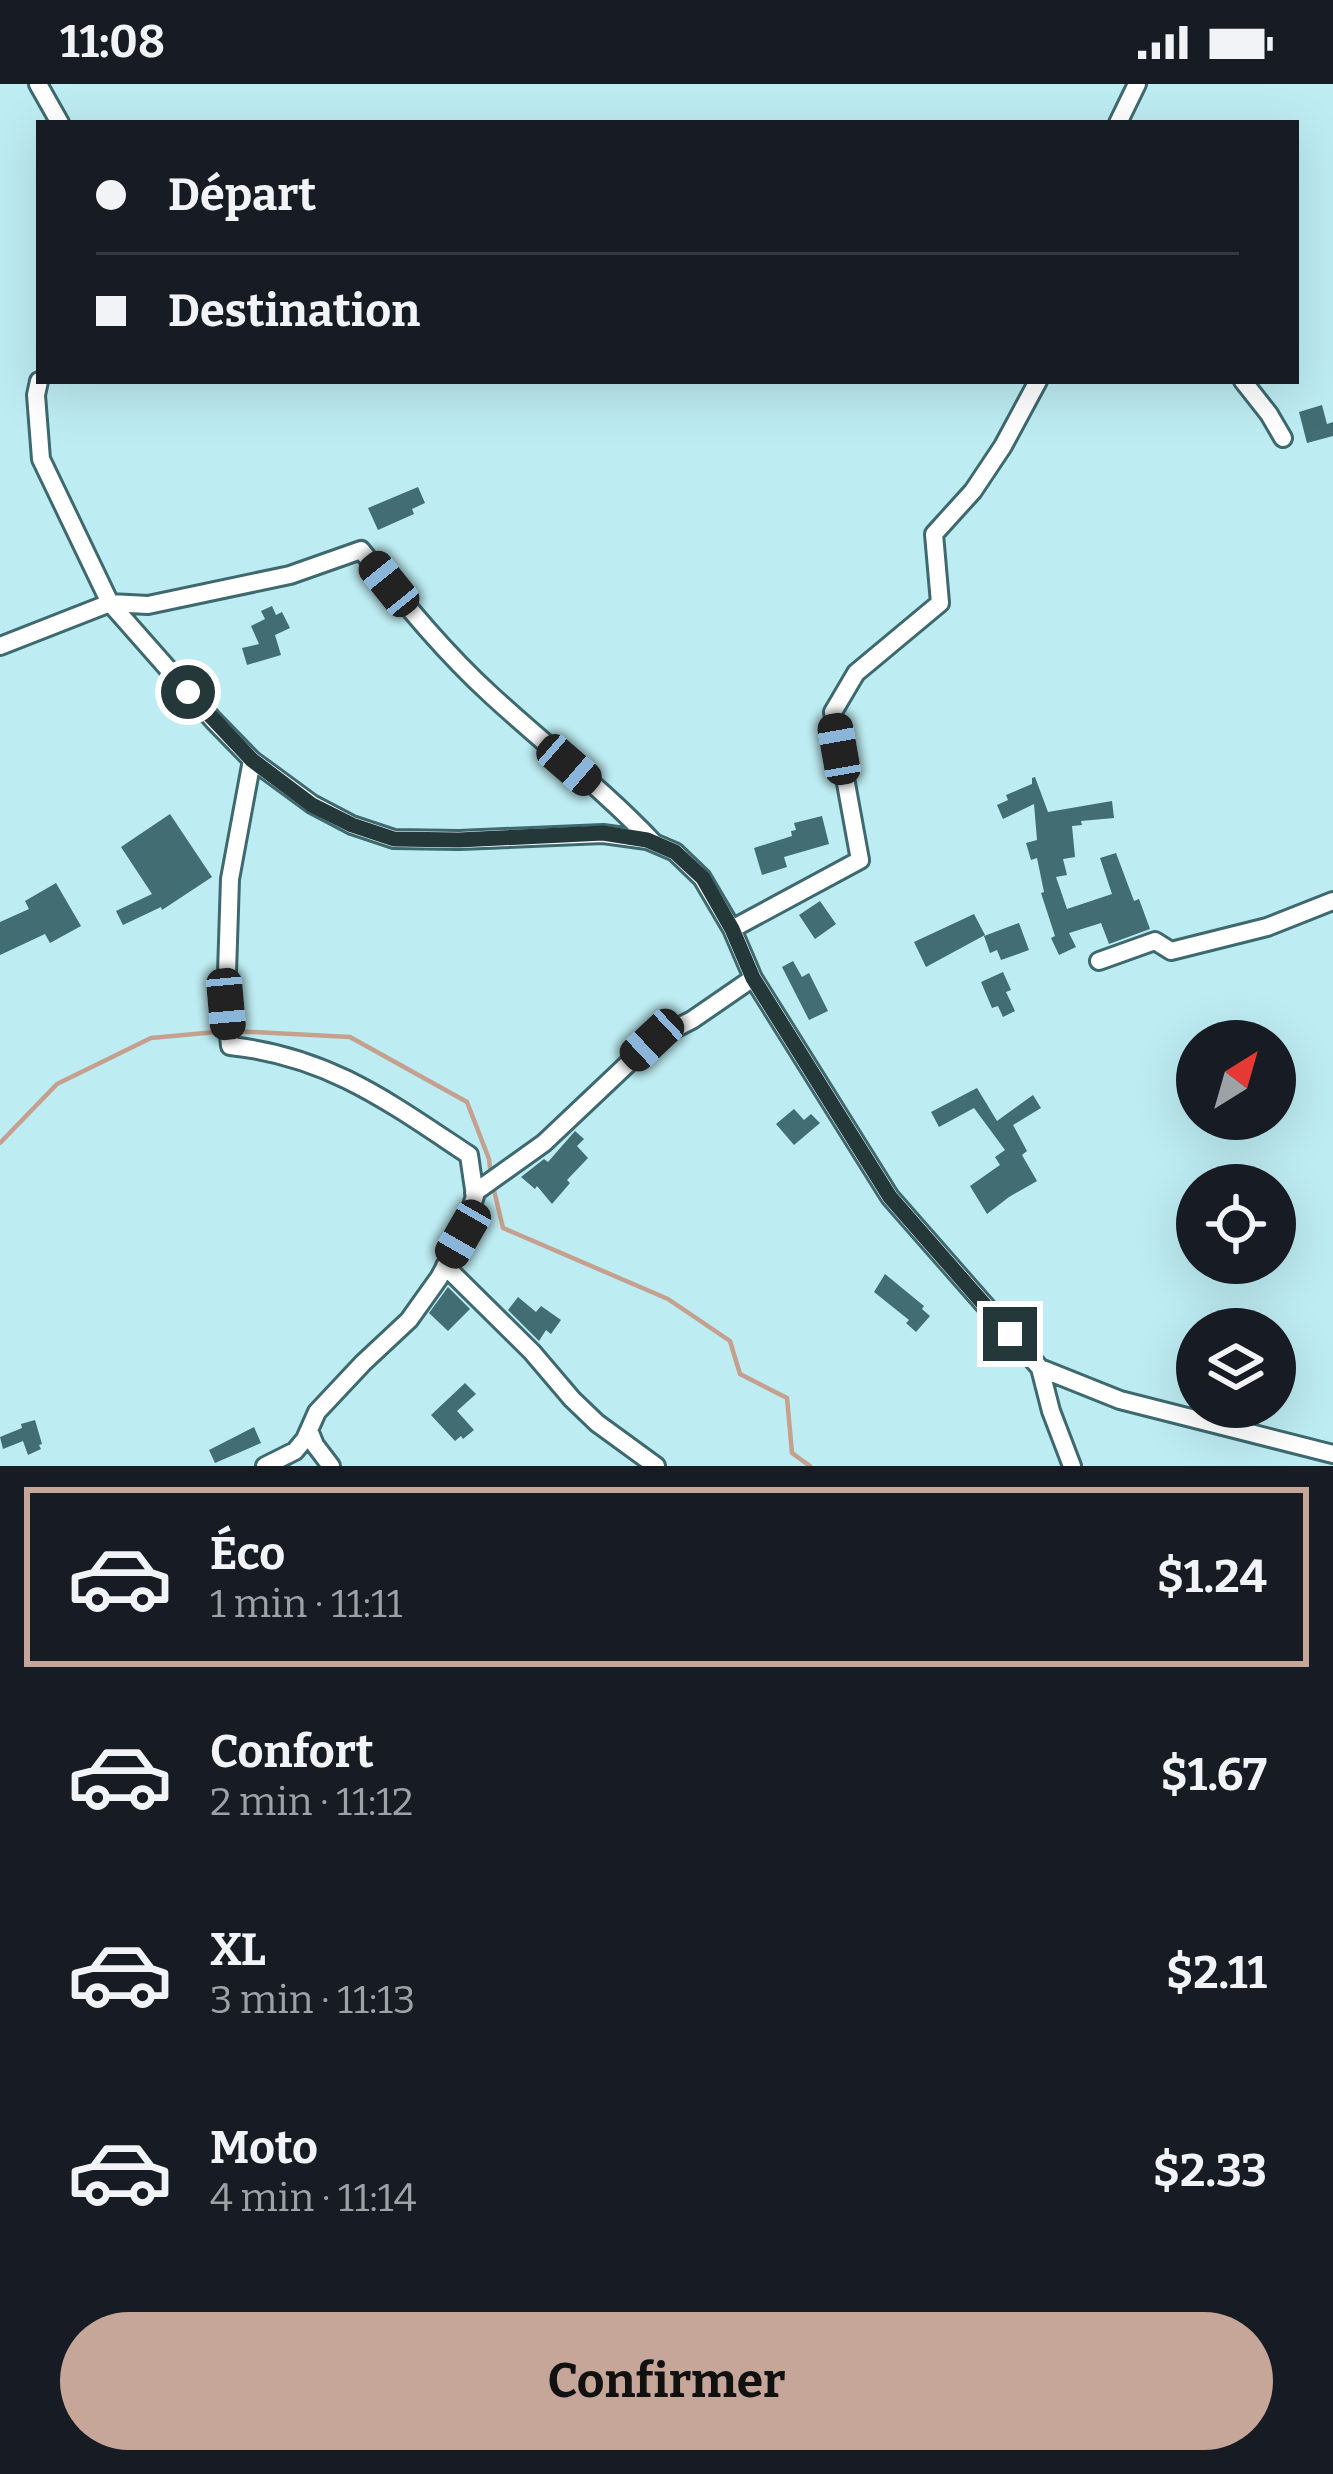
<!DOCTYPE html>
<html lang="fr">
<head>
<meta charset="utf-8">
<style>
  body { margin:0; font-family:Bitter,serif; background:#242831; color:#f1f3f6; height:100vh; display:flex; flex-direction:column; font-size:45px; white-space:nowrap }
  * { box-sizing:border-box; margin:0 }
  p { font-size:39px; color:#9ea1a6 }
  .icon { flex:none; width:66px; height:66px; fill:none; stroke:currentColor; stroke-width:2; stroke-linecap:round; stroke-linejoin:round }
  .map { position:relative; height:1382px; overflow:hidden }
  .details { display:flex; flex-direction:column; background:#171b24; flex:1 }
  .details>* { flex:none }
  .guide { position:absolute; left:36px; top:36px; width:1263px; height:264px; border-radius:0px; box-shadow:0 12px 48px #0002; display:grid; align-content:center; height:264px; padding:0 60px; background:#171b24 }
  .needle { width:78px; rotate:37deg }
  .tools { position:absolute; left:1176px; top:936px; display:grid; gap:24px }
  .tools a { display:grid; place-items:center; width:120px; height:120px; border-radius:50%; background:#171b24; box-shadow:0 12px 48px #0002; font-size:60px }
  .end { position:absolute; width:54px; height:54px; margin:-27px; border:15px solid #243739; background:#fff; box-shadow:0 0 0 6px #fff }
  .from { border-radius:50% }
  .car { position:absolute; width:36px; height:72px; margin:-36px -18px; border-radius:15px; box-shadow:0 0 9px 3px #0007; background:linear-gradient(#222 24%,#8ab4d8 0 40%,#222 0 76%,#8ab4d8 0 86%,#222 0) }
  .guide b { display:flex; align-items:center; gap:42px; height:114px; font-size:45px }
  .guide b+b { border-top:3px solid #363941 }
  .guide i { width:30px; height:30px; background:#f1f3f6 }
  ul { padding:21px 0 0; list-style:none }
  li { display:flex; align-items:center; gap:36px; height:180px; margin:0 24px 18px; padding:0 36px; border:6px solid transparent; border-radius:0px }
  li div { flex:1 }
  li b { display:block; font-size:45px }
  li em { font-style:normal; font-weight:700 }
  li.active { border-color:#c5a698 }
  li>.icon { width:108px; height:108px; stroke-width:1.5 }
  .primary-button { display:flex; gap:24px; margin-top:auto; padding:24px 60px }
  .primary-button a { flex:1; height:138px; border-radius:72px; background:#c5a698; color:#111; font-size:48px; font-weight:700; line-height:138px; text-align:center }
  .status { display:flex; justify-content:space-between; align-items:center; height:84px; padding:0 60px; background:#171b24; direction:ltr }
  .status svg { height:33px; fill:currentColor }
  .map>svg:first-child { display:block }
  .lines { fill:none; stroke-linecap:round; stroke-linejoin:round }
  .stream { stroke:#c5a08e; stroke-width:4.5 }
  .building { fill:#416d73 }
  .minor-casing { stroke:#3d696f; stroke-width:22 }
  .minor { stroke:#fff; stroke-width:16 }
  .route { stroke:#243739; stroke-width:15 }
</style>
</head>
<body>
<div class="status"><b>11:08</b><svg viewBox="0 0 49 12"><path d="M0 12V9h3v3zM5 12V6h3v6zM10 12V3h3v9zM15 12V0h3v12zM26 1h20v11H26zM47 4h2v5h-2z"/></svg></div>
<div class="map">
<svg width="1333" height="1382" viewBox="0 0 1333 1382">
  <rect width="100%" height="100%" fill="#bdecf2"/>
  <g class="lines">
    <path class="stream" d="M233 947 350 953 467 1018 489 1075 491 1092
      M0 1059 57 1000 151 954 216 948
      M493 1102 503 1144 668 1215 730 1257 740 1290 787 1314 792 1369 810 1382"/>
  </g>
  <path class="building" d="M1322 321 1327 340 1333 338V352L1307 359 1299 328Z
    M418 403 425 419 412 425 414 430 378 446 368 424Z
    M272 522 276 531 282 528 290 544 275 551 281 571 247 581 242 564 259 560 251 542 265 535 261 527Z
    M1035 693 1048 728 1112 717 1114 734 1081 737 1082 741 1072 742 1075 773 1063 775 1067 791 1056 793 1067 825 1112 810 1100 774 1116 769 1134 817 1139 815 1150 845 1109 860 1101 839 1069 849 1076 863 1059 871 1051 854 1055 852 1041 809 1044 808 1037 774 1031 776 1026 759 1037 756 1034 720 1003 735 997 721 1008 716 1006 711 1032 700V694Z
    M170 730 212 793 162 826 161 823 123 841 116 827 152 810 121 763Z
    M822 732 829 760 784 773 787 783 762 791 754 764 792 752 791 747 796 746 794 739Z
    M56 799 81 842 50 859 45 850 0 871V838L29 825 25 817Z
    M820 817 836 840 815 855 799 831Z
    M974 830 985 851 926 883 914 858Z
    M1019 839 1029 866 1001 876 997 866 990 869 984 852Z
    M793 877 802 893 809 889 828 927 809 936 782 883Z
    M1003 888 1011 906 1006 908 1015 927 1003 933 998 922 992 924 981 898Z
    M977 1004 997 1037 1033 1011 1041 1024 1013 1041 1027 1067 1022 1071 1037 1097 1009 1113 987 1130 970 1102 1000 1081 995 1073 1005 1066 974 1024 939 1043 931 1028Z
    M794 1025 804 1036 811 1030 820 1039 794 1061 776 1040Z
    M575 1047 584 1055 577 1062 588 1074 567 1096 570 1099 552 1120 537 1102 535 1105 521 1093 544 1075 548 1078Z
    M885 1190 924 1222 922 1225 930 1232 916 1248 906 1239 909 1236 874 1208Z
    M448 1203 470 1225 448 1247 429 1229Z
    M518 1213 536 1228 541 1222 561 1236 551 1250 546 1246 539 1257 508 1226Z
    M465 1299 476 1310 457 1327 474 1346 463 1355 461 1352 455 1357 431 1331Z
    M35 1336 42 1360 39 1361 41 1365 28 1371 23 1357 3 1365 0 1353 22 1344 21 1340Z
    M254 1343 261 1359 215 1379 209 1366Z"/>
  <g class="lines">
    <defs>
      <path id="minor" d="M38 0 60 39
        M1118 39 1137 0
        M39 297 36 311 41 375 110 519 214 637 252 676 312 720 352 741 394 755 459 756 603 750 647 756 675 768 702 794 732 845 753 894 890 1113 1040 1284 1051 1327 1072 1382
        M1243 297 1269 330 1283 354
        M0 562 110 519 148 521 290 491 361 466C402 516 442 566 490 610 544 660 603 705 653 758
        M252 676 230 795 226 920 230 962C328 972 389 1018 469 1071L475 1112 463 1150 439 1194 409 1236 363 1279 317 1328 305 1355 295 1367 265 1382
        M732 845 860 776 833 628 856 589 940 519 934 450 973 407 1003 362 1038 297
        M1099 877 1155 857 1171 867 1267 843 1333 817
        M474 1109 544 1059 653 956 692 936 753 894
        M445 1182 532 1268 572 1315 597 1339 656 1382
        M1040 1284 1120 1316 1333 1370
        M309 1346 315 1361 331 1382"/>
    </defs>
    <use href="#minor" class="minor-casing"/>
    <use href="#minor" class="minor"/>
  </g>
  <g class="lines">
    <path class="route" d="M188 608 252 676 312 721 352 741 394 755 459 756 603 749 647 756 675 768 703 794 732 845 753 894 890 1113 1010 1250"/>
  </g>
</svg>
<div class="tools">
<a><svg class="needle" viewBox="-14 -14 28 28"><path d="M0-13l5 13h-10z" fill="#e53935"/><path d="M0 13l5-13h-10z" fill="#9ea1a6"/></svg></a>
<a><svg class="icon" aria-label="locate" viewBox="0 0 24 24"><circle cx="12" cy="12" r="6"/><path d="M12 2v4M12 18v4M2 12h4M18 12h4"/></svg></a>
<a><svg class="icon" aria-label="layers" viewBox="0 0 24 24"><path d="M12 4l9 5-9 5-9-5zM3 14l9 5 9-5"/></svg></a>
</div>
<i class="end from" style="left:188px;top:608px"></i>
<i class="end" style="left:1010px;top:1250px"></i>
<i class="car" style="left:389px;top:500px;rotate:321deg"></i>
<i class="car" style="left:839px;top:665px;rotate:350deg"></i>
<i class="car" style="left:569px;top:681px;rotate:131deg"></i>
<i class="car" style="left:226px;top:920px;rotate:175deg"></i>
<i class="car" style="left:652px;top:956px;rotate:227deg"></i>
<i class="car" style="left:463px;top:1150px;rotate:210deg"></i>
<div class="guide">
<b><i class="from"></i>Départ</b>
<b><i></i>Destination</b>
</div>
</div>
<section class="details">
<ul>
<li class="active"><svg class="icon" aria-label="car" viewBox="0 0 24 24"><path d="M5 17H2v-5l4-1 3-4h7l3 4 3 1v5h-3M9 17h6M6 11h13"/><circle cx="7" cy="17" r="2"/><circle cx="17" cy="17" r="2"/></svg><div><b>Éco</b><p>1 min · 11:11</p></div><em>$1.24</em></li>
<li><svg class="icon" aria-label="car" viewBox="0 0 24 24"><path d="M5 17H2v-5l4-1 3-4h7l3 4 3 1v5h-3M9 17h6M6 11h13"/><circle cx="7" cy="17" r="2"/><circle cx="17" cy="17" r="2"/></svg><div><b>Confort</b><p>2 min · 11:12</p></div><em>$1.67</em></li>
<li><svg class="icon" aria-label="car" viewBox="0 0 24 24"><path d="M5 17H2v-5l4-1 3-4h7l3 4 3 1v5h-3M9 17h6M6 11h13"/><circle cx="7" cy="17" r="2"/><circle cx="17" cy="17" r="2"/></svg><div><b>XL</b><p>3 min · 11:13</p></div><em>$2.11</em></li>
<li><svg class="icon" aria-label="car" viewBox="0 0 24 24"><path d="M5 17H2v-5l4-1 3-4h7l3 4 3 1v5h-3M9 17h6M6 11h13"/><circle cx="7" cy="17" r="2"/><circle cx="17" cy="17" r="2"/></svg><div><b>Moto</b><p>4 min · 11:14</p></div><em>$2.33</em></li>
</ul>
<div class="primary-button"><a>Confirmer</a></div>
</section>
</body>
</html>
